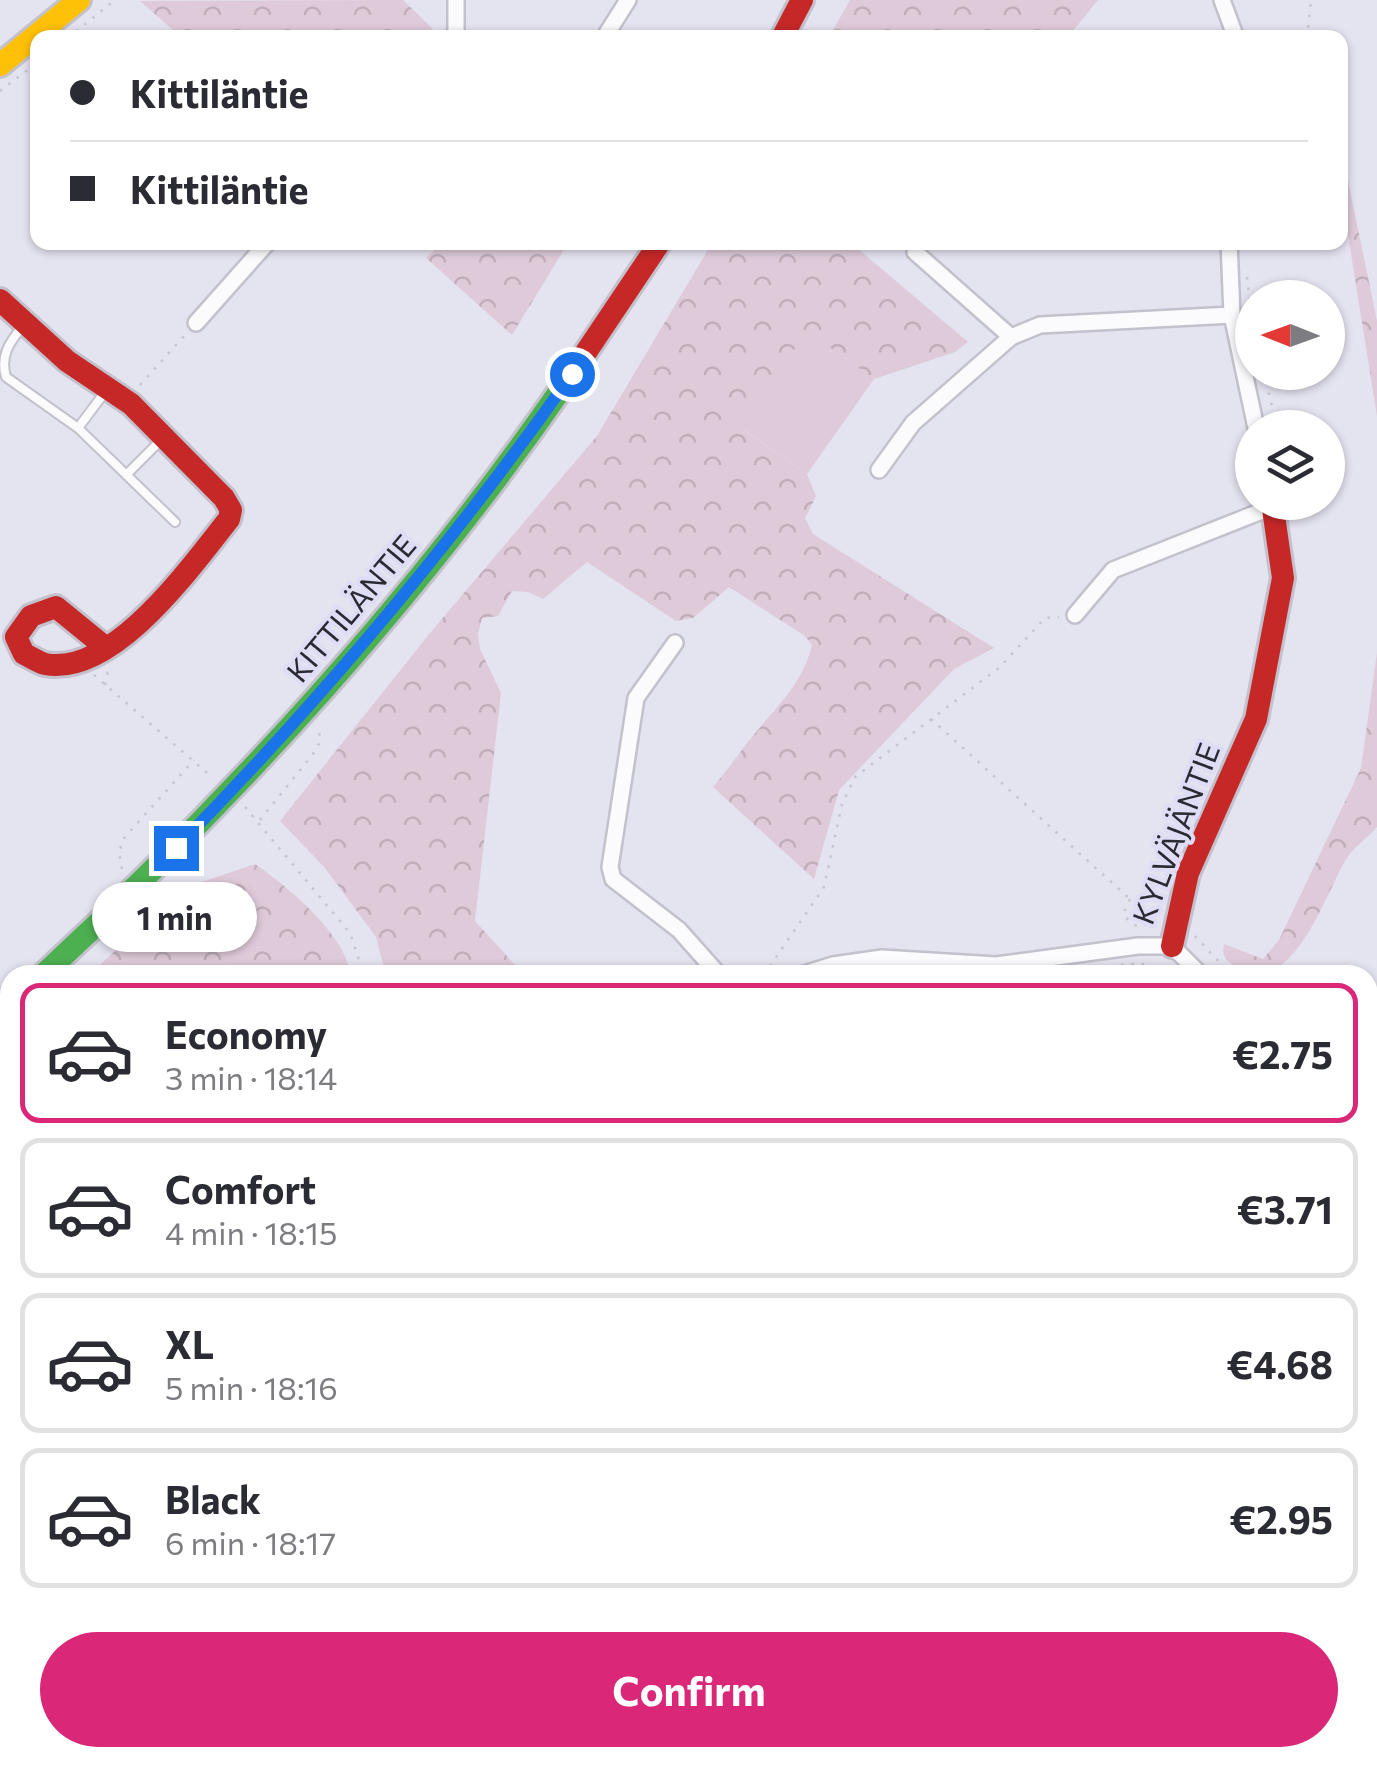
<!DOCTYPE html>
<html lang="en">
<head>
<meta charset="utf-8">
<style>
  body { margin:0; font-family:Commissioner,sans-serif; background:#f7f7f7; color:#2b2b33; height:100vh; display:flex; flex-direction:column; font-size:38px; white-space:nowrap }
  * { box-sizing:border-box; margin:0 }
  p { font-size:32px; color:#7c7c81 }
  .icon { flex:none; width:55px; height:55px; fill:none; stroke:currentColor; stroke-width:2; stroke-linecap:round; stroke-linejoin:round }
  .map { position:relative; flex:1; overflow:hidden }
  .panel { position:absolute; left:0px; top:965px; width:1378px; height:802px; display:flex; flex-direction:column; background:#fff; border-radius:30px 30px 0 0; box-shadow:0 2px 8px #0004 }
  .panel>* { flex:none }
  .top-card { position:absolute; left:30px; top:30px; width:1318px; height:220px; border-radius:20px; box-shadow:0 2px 8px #0004; display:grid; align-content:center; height:220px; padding:0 40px; background:#fff }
  .needle { width:65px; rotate:271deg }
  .controls { position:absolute; left:1235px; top:280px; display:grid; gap:20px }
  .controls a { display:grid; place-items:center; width:110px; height:110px; border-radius:50%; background:#fff; box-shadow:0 2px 8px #0004; font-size:50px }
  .end { position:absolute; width:45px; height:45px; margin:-22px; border:12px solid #1a73e8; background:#fff; box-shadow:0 0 0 5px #fff }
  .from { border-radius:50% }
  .bubble { position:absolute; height:70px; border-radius:35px; background:#fff; box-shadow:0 2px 8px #0004; font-size:32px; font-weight:700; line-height:70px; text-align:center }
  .top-card b { display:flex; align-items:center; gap:35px; height:95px; font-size:38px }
  .top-card b+b { border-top:2px solid #e1e1e2 }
  .top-card i { width:25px; height:25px; background:#2b2b33 }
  ul { padding:18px 0 0; list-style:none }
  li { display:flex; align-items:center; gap:30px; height:140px; margin:0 20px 15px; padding:0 20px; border:5px solid #e1e1e2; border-radius:20px }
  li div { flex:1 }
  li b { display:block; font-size:38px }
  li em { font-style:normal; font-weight:700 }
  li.selected { border-color:#db2777 }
  li>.icon { width:90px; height:90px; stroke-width:1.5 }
  .cta { display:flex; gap:20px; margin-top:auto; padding:20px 40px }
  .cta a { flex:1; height:115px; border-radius:60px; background:#db2777; color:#fff; font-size:40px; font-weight:700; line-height:115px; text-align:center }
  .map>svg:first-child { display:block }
  .grass { fill:url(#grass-dots) }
  .forest { fill:url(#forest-crowns) }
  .green { fill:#dfcad9 }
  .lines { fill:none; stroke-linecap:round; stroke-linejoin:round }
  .lane-casing { stroke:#c2c1cc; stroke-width:12 }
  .street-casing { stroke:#c2c1cc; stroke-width:20 }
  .fast-casing { stroke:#c2c1cc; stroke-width:28 }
  .slow-casing { stroke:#c2c1cc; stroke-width:28 }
  .jam-casing { stroke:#c2c1cc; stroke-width:28 }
  .path { stroke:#c6c5cb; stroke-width:2.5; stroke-dasharray:2.5 8; stroke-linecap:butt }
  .lane { stroke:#fbfbfd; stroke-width:8 }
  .street { stroke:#fbfbfd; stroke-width:15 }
  .fast { stroke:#4caf50; stroke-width:22 }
  .slow { stroke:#ffc107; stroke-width:22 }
  .jam { stroke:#c62828; stroke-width:22 }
  .route { stroke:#1a73e8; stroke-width:12 }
  .labels { text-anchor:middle; stroke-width:8; stroke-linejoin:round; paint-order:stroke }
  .street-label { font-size:30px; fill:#2b2a33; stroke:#dfddf6 }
</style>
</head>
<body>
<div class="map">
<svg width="1377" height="1766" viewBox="0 0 1377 1766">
  <defs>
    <pattern id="grass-dots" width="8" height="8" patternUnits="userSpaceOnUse" patternTransform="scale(2.5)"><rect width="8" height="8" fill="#dfcad9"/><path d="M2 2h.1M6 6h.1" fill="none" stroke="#c0aebb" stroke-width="1.8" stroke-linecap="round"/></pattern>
    <pattern id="forest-crowns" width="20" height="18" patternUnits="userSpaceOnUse" patternTransform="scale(2.5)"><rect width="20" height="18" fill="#dfcad9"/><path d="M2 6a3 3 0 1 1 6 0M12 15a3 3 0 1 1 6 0" fill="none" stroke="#c0aebb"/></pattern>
  </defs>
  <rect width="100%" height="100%" fill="#e4e3f0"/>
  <path class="grass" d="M1160 1758H1256L1268 1766H1172Z"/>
  <path class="forest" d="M403 0 433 29 424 37H181L140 1Z
    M850 0H1098L1068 37H829Z
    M1340 142 1377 321V416L1340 185Z
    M441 243V242L568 243 512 335 426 258Z
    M712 243H851L968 342 955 352 874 379 807 332 741 428 807 474 816 496 805 518 813 534 994 648 954 669 839 790 814 879 713 787C725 773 736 758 747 743 772 711 802 687 812 645L805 636 729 587 693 618 676 621 587 562 543 599 528 592 512 591 498 616 482 618 478 634 480 649 501 693 475 921 517 967 507 975H386L376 937 325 868 280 821 430 633 597 436Z
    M1377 653V827C1367 839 1354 846 1345 861 1326 893 1291 1001 1238 968 1227 962 1221 957 1224 944L1263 959 1279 940 1361 768Z
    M255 864C287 886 346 935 351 975H129L118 967 108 975H89L169 901 199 883Z
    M10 1045V1321H0V1053Z
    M1377 1264V1766H1268L1256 1758H1368V1275Z
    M0 1402H10V1484L0 1483Z
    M969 1758H1157V1766H981Z"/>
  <path class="green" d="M807 331 874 379 807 474 740 427Z"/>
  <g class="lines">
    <defs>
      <path id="lane" d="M22 327C9 343 0 356 6 377L78 428 175 522
        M78 428 105 392
        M127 474 160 441"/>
      <path id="street" d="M1222 0 1236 38
        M451 38 456 32V0
        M604 38 628 0
        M1229 242 1232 315 1256 428
        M915 252 1011 337
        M196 323 268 242
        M879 470 913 423 1011 337 1040 325 1232 315
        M1075 615 1113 570 1272 507
        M675 643 636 698 610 867 613 879 679 930 719 975
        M801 975 833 965 882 958 996 965 1138 946H1172L1201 975
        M1368 1114 1377 1122
        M0 1686 10 1675
        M0 1741 10 1756
        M656 1766 658 1758"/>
      <path id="fast" d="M43 975C236 796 414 602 564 385"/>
      <path id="slow" d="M0 65 79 0
        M0 1014 10 1005"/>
      <path id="jam" d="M782 38 802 0
        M0 300 67 361 131 404 224 498 231 510 229 519C192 565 114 677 45 664 38 662 31 657 24 654L16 637 31 616 56 607 105 647
        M564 385 660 242
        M1172 946 1188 873 1256 719 1283 578 1272 502
        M1368 1192 1377 1180
        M0 1359H10"/>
    </defs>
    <use href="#lane" class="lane-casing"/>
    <use href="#street" class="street-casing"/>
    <use href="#fast" class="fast-casing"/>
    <use href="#slow" class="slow-casing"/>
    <use href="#jam" class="jam-casing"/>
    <path class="path" d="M68 38 115 0
      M1307 38 1311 0
      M0 91 38 62
      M1247 277 1252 320
      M1264 372 1277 428
      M140 385 185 335
      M94 675 213 778
      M105 685 108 670
      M931 719 1130 899
      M245 807 350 933 364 975
      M260 820 313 754 320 742 319 729
      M122 869 119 852 124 838 194 760
      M1125 911a15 15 0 1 1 30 0a15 15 0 1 1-30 0Z
      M1195 936 1231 975
      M1121 965 1140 963 1172 975
      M735 973 762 974
      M764 975 824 887 842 804 855 777 1000 667 1045 618 1059 617
      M1069 975 1098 968
      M1368 1086 1377 1093
      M1368 1138 1371 1142 1370 1160
      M1368 1241 1377 1231
      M0 1389H10
      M305 1766 308 1758"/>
    <use href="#lane" class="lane"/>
    <use href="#street" class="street"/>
    <use href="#fast" class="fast"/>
    <use href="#slow" class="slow"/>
    <use href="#jam" class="jam"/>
  </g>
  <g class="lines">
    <path class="route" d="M176 848C321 700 453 543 572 374"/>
  </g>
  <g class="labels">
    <g class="street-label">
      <text transform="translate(352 609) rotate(-50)" y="10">KITTILÄNTIE</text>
      <text transform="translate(1177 834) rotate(-69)" y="10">KYLVÄJÄNTIE</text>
    </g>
  </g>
</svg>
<div class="controls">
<a><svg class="needle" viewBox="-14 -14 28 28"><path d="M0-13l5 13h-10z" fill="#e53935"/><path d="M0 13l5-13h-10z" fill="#7c7c81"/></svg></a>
<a><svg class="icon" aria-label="layers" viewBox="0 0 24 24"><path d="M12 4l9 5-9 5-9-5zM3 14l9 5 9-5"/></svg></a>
</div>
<i class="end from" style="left:572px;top:374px"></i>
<i class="end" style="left:176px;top:848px"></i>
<div class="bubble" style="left:92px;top:882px;width:165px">1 min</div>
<div class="top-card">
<b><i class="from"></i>Kittiläntie</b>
<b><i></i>Kittiläntie</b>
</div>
<section class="panel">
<ul>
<li class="selected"><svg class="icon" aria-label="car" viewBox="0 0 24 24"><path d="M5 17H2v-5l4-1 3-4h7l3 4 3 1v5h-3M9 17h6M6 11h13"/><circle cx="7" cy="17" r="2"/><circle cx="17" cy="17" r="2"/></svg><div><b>Economy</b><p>3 min · 18:14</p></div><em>€2.75</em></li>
<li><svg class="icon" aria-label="car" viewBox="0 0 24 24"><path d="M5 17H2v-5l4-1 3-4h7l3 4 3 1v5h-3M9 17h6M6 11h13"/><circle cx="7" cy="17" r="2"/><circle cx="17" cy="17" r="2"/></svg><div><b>Comfort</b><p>4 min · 18:15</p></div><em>€3.71</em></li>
<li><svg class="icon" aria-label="car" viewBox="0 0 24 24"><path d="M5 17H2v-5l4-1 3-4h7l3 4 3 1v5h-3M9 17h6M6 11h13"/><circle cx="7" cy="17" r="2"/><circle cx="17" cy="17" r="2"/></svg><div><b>XL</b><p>5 min · 18:16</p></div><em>€4.68</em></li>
<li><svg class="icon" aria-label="car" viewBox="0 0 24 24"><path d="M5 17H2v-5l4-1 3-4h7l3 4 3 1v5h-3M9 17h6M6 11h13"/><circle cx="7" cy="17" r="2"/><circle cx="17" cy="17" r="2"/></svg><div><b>Black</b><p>6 min · 18:17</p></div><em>€2.95</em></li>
</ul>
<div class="cta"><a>Confirm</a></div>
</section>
</div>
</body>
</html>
